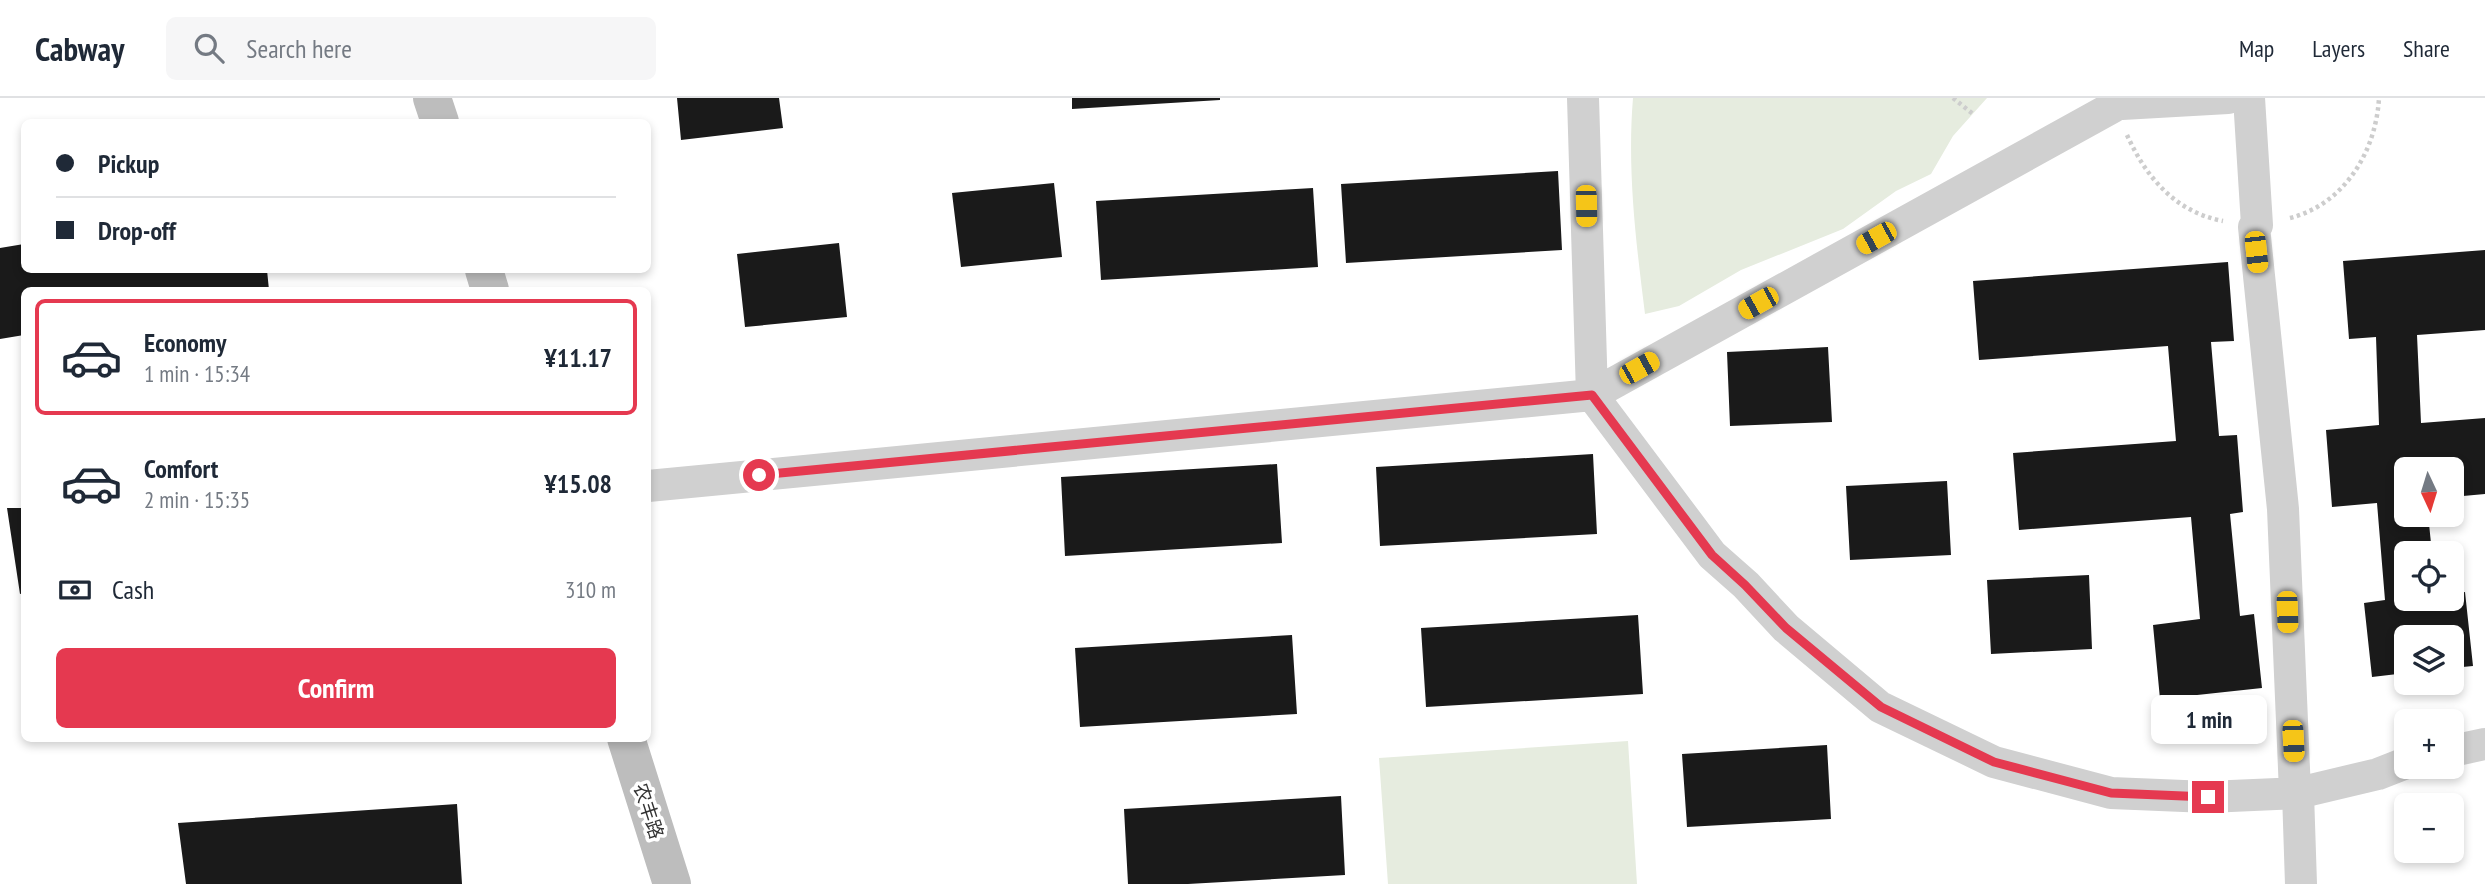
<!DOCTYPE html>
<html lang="en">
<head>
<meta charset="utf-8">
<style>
  body { margin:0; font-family:"PT Sans Narrow","Noto Sans SC",sans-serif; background:#f6f6f7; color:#1f2937; height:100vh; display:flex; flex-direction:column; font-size:26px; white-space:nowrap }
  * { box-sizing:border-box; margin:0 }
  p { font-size:23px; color:#747a83 }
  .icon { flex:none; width:38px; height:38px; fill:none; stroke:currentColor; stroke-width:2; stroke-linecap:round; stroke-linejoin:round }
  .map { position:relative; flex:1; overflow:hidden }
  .drawer { position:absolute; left:21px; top:189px; width:630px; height:455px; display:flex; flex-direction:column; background:#fff; border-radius:10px; box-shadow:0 4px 10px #0003 }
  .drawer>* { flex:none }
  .hud { position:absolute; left:21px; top:21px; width:630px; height:154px; border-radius:10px; box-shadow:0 4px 10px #0003; display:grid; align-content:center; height:154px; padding:0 35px; background:#fff }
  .needle { width:46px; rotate:176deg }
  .fabs { position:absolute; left:2394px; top:359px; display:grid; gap:14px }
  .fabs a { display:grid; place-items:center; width:70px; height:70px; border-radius:10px; background:#fff; box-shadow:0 4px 10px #0003; font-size:35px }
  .end { position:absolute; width:32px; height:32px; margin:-16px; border:9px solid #e53950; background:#fff; box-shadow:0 0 0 4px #fff }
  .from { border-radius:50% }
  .bubble { position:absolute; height:49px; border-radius:10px; background:#fff; box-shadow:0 4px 10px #0003; font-size:23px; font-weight:800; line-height:49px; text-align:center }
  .car { position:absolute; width:21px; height:42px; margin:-21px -10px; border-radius:9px; box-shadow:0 0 5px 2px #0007; background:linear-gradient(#f5c518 24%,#345 0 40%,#f5c518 0 76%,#345 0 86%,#f5c518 0) }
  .hud b { display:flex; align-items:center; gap:24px; height:66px; font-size:26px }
  .hud b+b { border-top:2px solid #e0e1e3 }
  .hud i { width:18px; height:18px; background:#1f2937 }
  ul { padding:12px 0 0; list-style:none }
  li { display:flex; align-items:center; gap:21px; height:116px; margin:0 14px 10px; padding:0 21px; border:4px solid transparent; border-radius:10px }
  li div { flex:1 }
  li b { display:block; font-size:26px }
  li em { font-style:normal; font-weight:800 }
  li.selected { border-color:#e53950 }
  li>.icon { width:63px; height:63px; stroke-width:1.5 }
  .pay { display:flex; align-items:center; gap:18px; height:77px; padding:0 35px; font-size:26px }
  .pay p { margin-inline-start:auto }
  .button { display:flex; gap:14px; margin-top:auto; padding:14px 35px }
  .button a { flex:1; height:80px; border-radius:10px; background:#e53950; color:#fff; font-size:28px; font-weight:800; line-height:80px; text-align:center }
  header { display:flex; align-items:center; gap:42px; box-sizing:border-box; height:98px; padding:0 35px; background:#fff; border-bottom:2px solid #e0e1e3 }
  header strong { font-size:33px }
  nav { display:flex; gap:38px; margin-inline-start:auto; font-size:24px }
  .search { width:490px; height:63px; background:#f6f6f7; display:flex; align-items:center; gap:18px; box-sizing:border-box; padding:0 24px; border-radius:10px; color:#747a83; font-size:26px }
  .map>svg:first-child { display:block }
  .green { fill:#e6ecdf }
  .building { fill:#1a1a1a }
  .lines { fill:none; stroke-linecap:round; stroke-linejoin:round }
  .path { stroke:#cdcdcd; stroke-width:4.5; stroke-dasharray:3.5 3.5; stroke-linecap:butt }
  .street { stroke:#d0d0d0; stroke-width:32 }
  .secondary { stroke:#bdbdbd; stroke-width:38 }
  .route { stroke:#e53950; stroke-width:9 }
  .labels { text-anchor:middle; stroke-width:7; stroke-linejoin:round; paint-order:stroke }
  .street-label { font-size:19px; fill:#333; stroke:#fff }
</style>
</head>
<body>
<header>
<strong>Cabway</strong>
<div class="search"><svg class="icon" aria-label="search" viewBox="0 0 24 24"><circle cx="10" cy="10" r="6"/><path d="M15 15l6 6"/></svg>Search here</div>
<nav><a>Map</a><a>Layers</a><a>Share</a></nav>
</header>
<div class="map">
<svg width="2485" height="786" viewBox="0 0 2485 786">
  <rect width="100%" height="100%" fill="#fff"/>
  <path class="green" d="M1633 0H1987L1953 38 1931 76 1896 93 1843 131 1741 172 1679 208 1645 216C1636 144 1627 73 1633 0Z
    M1628 643 1637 786H1388L1379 660Z"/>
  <path class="building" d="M677 0H779L783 30 681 42Z
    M1072 0H1220V2L1072 11Z
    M1558 73 1562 152 1346 165 1341 86Z
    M1054 85 1062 159 961 169 952 95Z
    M1313 90 1318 169 1101 182 1096 103Z
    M839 145 847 219 745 229 737 156Z
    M24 146V172H267L269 192H24V237L0 241V150Z
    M2485 152V232L2417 237 2421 325 2485 320V396L2452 399V371H2406V416H2428L2432 455H2406V500H2452V496L2465 494 2473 568 2452 570V539H2406V575L2372 579 2364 505 2385 502 2377 405 2332 409 2326 332 2379 327 2376 239 2349 241 2343 163Z
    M2228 164 2234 243 2211 244 2219 338 2237 337 2243 414 2230 416 2240 518 2254 516 2262 590 2160 601 2153 527 2200 521 2191 419 2019 432 2013 355 2176 343 2168 248 1979 262 1973 183Z
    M1828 249 1832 324 1730 328 1727 254Z
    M1593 356 1597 436 1380 448 1376 369Z
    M1277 366 1282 445 1065 458 1061 379Z
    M1947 383 1951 457 1850 462 1846 388Z
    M7 410H24V495L20 496Z
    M2089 477 2092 551 1991 556 1987 482Z
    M1638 517 1643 596 1426 609 1421 530Z
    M1292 537 1297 616 1080 629 1075 550Z
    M1827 647 1831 721 1687 729 1682 656Z
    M1341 698 1345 777 1188 786H1128L1124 711Z
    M457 706 462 786H186L178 725Z"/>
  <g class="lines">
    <path class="path" d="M1953 0 1973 16
      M2127 37C2146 79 2175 114 2223 123
      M2290 120C2345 106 2376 53 2379 0"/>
    <path class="street" d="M1583 0 1592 297 1712 457 1746 487 1786 530 1880 609 1994 664 2111 695 2208 699 2298 695 2378 676 2406 665
      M2249 0 2257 127
      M2122 6 2228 0
      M2254 129 2283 411 2295 694
      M648 388 1592 297 2113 9
      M2452 653 2485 646
      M2298 695 2301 786"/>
    <path class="secondary" d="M432 0 440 24
      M484 172 490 192
      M626 640 672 786"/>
  </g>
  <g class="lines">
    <path class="route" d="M759 377 1592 297 1712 457 1745 487 1786 530 1881 609 1994 664 2111 695 2208 699"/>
  </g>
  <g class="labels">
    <g class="street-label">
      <text transform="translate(649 713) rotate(72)" y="7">农丰路</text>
    </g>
  </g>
</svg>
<div class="fabs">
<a><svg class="needle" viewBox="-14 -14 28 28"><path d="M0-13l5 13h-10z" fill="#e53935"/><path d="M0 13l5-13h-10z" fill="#747a83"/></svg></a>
<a><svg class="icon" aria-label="locate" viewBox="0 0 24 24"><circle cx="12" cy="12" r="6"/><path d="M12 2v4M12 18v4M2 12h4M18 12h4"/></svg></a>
<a><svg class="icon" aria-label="layers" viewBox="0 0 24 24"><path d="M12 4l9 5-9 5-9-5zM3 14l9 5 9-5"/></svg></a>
<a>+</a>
<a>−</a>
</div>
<i class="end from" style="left:759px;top:377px"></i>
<i class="end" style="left:2208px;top:699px"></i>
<div class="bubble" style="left:2151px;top:597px;width:116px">1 min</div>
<i class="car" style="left:1586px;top:108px;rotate:179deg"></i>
<i class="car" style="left:1876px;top:140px;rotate:241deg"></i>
<i class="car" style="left:2256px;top:154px;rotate:174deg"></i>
<i class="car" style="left:1758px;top:205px;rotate:241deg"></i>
<i class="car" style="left:1639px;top:270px;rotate:61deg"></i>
<i class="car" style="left:2287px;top:514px;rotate:178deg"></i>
<i class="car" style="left:2293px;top:643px;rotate:177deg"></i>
<div class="hud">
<b><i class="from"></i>Pickup</b>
<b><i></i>Drop-off</b>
</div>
<section class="drawer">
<ul>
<li class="selected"><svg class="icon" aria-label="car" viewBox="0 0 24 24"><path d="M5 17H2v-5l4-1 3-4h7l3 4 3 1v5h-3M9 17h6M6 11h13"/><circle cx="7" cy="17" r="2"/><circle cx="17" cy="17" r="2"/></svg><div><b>Economy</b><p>1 min · 15:34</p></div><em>¥11.17</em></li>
<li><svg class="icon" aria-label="car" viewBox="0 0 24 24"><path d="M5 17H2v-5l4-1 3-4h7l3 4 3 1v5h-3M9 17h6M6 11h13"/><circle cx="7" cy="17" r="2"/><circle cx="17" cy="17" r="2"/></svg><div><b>Comfort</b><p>2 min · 15:35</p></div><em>¥15.08</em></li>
</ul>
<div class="pay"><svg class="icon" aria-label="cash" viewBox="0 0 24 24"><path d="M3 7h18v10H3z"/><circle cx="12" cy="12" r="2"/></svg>Cash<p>310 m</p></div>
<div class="button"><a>Confirm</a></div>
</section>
</div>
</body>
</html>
